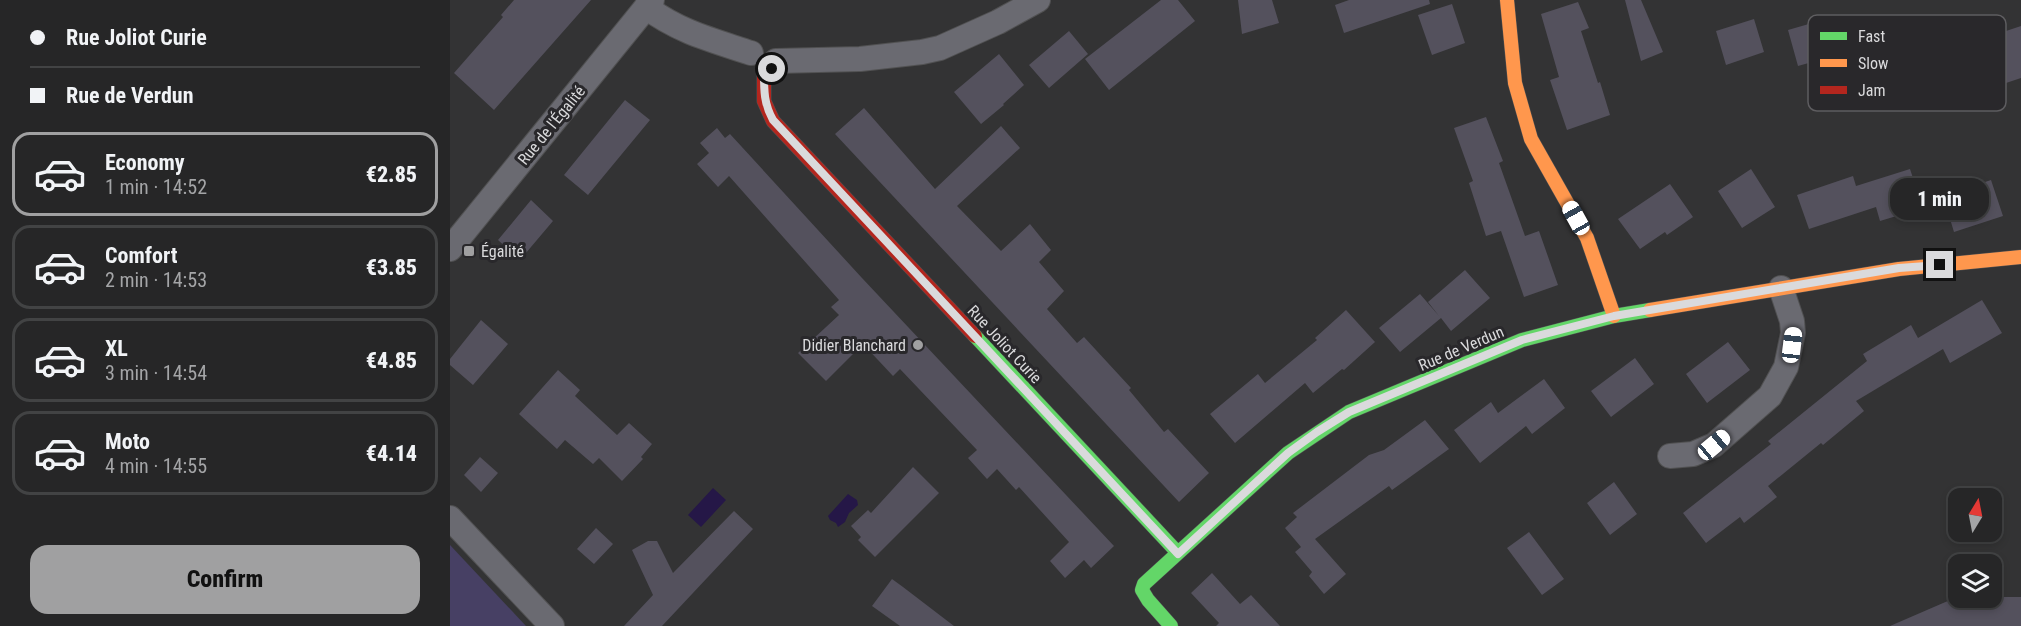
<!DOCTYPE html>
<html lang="en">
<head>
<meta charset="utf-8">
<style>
  body { margin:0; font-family:"Roboto Condensed",sans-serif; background:#2e2e2f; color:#f1f3f6; height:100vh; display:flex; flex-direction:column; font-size:22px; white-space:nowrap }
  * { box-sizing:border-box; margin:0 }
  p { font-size:20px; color:#a4a5a7 }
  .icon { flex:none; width:33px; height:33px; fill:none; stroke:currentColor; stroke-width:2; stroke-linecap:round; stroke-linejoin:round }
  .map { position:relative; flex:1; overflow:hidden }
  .side { display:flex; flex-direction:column; background:#262627; width:450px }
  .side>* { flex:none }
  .hud { display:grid; align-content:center; height:132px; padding:0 30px; background:#262627 }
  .needle { width:39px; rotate:10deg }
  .buttons { position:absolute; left:1498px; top:488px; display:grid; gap:12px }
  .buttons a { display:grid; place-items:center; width:54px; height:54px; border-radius:12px; background:#262627; box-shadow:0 3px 9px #0003,0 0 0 2px #424344; font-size:30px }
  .end { position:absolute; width:27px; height:27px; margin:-14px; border:8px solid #dadadc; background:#111; box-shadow:0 0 0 3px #111 }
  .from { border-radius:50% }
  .bubble { position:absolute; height:42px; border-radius:18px; background:#262627; box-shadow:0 3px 9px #0003,0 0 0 2px #424344; font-size:20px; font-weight:800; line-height:42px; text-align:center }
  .car { position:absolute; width:18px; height:36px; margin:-18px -9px; border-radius:8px; box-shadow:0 0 4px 2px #0007; background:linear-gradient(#fff 24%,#345 0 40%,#fff 0 76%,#345 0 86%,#fff 0) }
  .hud b { display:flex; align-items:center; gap:21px; height:57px; font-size:22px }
  .hud b+b { border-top:2px solid #424344 }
  .hud i { width:15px; height:15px; background:#f1f3f6 }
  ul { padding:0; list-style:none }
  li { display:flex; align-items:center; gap:18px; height:84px; margin:0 12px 9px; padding:0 18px; border:3px solid #424344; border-radius:18px }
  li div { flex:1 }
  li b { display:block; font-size:22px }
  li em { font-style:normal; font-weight:800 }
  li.current { border-color:#a0a0a1 }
  li>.icon { width:54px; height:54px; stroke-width:1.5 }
  .button { display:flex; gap:12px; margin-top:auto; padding:12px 30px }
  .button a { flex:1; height:69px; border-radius:18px; background:#a0a0a1; color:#111; font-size:24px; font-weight:800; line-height:69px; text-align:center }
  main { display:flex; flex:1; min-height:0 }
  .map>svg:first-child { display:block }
  .green { fill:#474064 }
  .water { fill:#251747 }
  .building { fill:#54515d }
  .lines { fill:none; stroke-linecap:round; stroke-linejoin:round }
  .street-casing { stroke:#515152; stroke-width:26 }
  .fast-casing { stroke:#515152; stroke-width:15 }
  .slow-casing { stroke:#515152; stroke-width:15 }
  .jam-casing { stroke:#515152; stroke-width:15 }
  .street { stroke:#6a6a71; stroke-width:24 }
  .fast { stroke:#63d668; stroke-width:14 }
  .slow { stroke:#ff974d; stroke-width:14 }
  .jam { stroke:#b3261e; stroke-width:14 }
  .route { stroke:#dadadc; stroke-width:8 }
  .poi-dot { fill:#a0a0a1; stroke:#29282b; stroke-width:2 }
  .labels { text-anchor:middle; stroke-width:6; stroke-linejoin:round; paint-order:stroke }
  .street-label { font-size:16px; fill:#dadadc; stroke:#29282b }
  .poi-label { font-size:16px; fill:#dadadc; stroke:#29282b; text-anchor:start }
  .key { fill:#29282b; stroke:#5e5d60; stroke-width:1.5 }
  .key-label { font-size:16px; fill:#dadadc }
</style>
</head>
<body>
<main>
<section class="side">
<div class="hud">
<b><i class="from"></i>Rue Joliot Curie</b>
<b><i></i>Rue de Verdun</b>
</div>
<ul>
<li class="current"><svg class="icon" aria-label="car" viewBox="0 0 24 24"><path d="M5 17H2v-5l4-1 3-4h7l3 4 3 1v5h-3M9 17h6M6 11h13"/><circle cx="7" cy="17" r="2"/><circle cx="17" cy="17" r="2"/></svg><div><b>Economy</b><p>1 min · 14:52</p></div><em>€2.85</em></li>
<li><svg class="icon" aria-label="car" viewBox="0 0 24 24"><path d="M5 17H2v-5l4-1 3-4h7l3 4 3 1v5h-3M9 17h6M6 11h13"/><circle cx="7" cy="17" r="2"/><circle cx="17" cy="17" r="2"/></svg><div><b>Comfort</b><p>2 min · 14:53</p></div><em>€3.85</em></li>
<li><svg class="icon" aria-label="car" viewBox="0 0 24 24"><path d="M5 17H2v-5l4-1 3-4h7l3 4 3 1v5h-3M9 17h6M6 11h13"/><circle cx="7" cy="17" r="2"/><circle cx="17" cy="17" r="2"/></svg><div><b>XL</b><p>3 min · 14:54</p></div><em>€4.85</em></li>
<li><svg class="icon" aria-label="car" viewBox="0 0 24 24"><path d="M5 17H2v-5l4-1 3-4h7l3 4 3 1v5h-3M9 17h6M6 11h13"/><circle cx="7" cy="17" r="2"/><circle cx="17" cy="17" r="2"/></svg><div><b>Moto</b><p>4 min · 14:55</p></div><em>€4.14</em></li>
</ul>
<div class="button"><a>Confirm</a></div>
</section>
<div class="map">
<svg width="1571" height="626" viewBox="0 0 1571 626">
  <rect width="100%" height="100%" fill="#333334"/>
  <path class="green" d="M0 545 76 626H0Z"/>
  <path class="water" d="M263 488 276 500 251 527 238 515Z
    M398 494 407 500 408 505 399 513 395 522 388 527 386 523 380 520 378 516Z"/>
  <path class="building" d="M64 0H141L44 110 4 73 53 17 51 15Z
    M711 0H728L745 21 659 90 635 59Z
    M788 0H822L829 23 792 34Z
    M899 0H979L980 4 894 33 885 5Z
    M1175 0H1191L1213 52 1191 61Z
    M1128 2 1139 28 1131 31 1148 83 1150 82 1160 115 1117 130 1100 80 1109 77 1091 14Z
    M1002 4 1015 43 982 55 968 15Z
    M1383 17 1394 53 1348 66 1338 30Z
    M1304 19 1314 52 1276 65 1266 31Z
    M1468 26 1475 46 1535 28 1538 37 1571 26V78L1553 84 1547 66 1485 85 1477 58 1402 81 1391 42 1437 29 1439 35Z
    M619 31 638 54 599 88 579 65Z
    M549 54 574 85 553 104 554 105 531 124 504 92Z
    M175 100 200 120 138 195 114 175Z
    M414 108 485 189 551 126 570 148 507 206 551 251 580 224 601 250 589 262 614 291 597 309 627 343 634 337 681 388 679 390 714 432 718 429 759 473 729 502 385 134Z
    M1036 117 1053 161 1049 163 1075 236 1089 231 1108 285 1074 297 1051 231 1036 236 1019 183 1023 181 1004 128Z
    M267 128 275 138 280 134 412 278 664 546 641 568 634 560 615 578 600 561 619 542 569 487 566 490 547 469 537 479 518 458 527 450 450 369 443 376 413 344 376 381 348 353 389 315 381 307 389 300 279 176 268 187 247 164 259 153 250 143Z
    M1301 169 1325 207 1292 228 1268 191Z
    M1460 169 1473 208 1430 221 1426 207 1359 229 1347 195 1403 176 1406 186Z
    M1541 180 1553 216 1504 232 1493 196Z
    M1220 184 1243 217 1217 235 1215 232 1190 249 1168 219Z
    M81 200 103 221 70 260 48 240Z
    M1015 270 1040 298 1001 331 991 318 950 352 929 328 970 294 989 316 978 302Z
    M1532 300 1552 333 1500 363 1493 349 1406 401 1414 411 1373 445 1371 443 1318 486 1327 497 1294 523 1290 517 1256 543 1233 513 1321 444 1318 441 1417 361 1413 354 1461 325 1468 338Z
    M896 310 925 342 894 370 892 369 863 393 855 383 785 443 760 414 808 374 815 383 867 340 865 338Z
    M31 320 58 344 23 385 0 365V359Z
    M1278 342 1300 370 1257 403 1236 374Z
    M1185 358 1204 384 1161 417 1141 391Z
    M108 370 130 390 125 396 167 435 179 423 202 444 191 457 193 459 172 481 149 458 143 464 115 440 107 449 69 414Z
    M1094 379 1115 408 1082 434 1076 426 1030 463 1004 430 1041 402 1048 413Z
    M975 420 999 449 942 490 939 486 865 539 896 574 874 594 859 576 862 572 845 552 851 547 835 528 847 517 843 513 919 455 934 450Z
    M30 457 48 473 31 492 14 475Z
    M463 467 489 493 425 557 408 540 411 537 401 526 418 510 421 513Z
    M1164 482 1187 514 1160 535 1137 503Z
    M284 511 303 529 212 626H174L203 595 182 550 198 541H207L223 573Z
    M146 528 163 544 144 564 127 549Z
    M1079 532 1114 579 1092 595 1057 548Z
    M762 573 790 604 801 595 830 626H766L769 623 741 593Z
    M442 579 453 587 504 626H450L422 606Z
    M1507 597H1571V626H1440Z"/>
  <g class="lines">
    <defs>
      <path id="street" d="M196 7C229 32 262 40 301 53
        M326 61 410 59 472 52 490 48 548 22 588 0
        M0 249 202 0
        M1220 456 1243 454 1264 445 1320 396 1336 367 1343 333 1342 321 1331 288
        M0 518 102 626"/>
      <path id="fast" d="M525 336 728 553 694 584 692 590 698 600 721 626
        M728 553 838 453 899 412 1072 340 1164 316 1200 310"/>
      <path id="slow" d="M1057 0 1065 83 1081 139 1137 238 1164 316
        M1200 310 1449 269 1571 257"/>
      <path id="jam" d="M314 73V101L323 121 525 336"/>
    </defs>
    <use href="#street" class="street-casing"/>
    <use href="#fast" class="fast-casing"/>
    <use href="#slow" class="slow-casing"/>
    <use href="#jam" class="jam-casing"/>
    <use href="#street" class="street"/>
    <use href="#fast" class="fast"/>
    <use href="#slow" class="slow"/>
    <use href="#jam" class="jam"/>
  </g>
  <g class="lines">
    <path class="route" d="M322 69 314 73C314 91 314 104 323 120L728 554 838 453 867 432 899 412 1072 340 1164 316 1449 268 1490 265"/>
  </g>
  <g class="poi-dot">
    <rect x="13" y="245" width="12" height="12" rx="3"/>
    <circle cx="468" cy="345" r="6"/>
  </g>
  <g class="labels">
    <g class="street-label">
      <text transform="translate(101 125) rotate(-51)" y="6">Rue de l'Égalité</text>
      <text transform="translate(555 344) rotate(47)" y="6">Rue Joliot Curie</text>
      <text transform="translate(1011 348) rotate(-23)" y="6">Rue de Verdun</text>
    </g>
    <g class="poi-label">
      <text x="31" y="257">Égalité</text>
      <text x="456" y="351" text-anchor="end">Didier Blanchard</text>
    </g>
  </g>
  <rect x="1358" y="15" width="198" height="96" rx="9" class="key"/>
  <rect x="1370" y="32" width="27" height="8" fill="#63d668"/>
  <rect x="1370" y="59" width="27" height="8" fill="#ff974d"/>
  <rect x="1370" y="86" width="27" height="8" fill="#b3261e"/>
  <g class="key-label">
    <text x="1408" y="42">Fast</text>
    <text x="1408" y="69">Slow</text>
    <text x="1408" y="96">Jam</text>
  </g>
</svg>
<div class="buttons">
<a><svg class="needle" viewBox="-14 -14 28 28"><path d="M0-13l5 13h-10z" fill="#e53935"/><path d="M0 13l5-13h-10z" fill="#a4a5a7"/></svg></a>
<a><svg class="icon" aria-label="layers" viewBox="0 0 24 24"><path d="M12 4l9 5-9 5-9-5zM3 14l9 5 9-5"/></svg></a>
</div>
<i class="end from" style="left:322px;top:69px"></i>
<i class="end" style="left:1490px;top:265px"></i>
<div class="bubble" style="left:1440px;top:178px;width:99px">1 min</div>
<i class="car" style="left:1126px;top:218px;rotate:331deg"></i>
<i class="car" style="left:1342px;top:345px;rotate:7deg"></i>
<i class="car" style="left:1264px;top:445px;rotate:50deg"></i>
</div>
</main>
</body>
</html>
